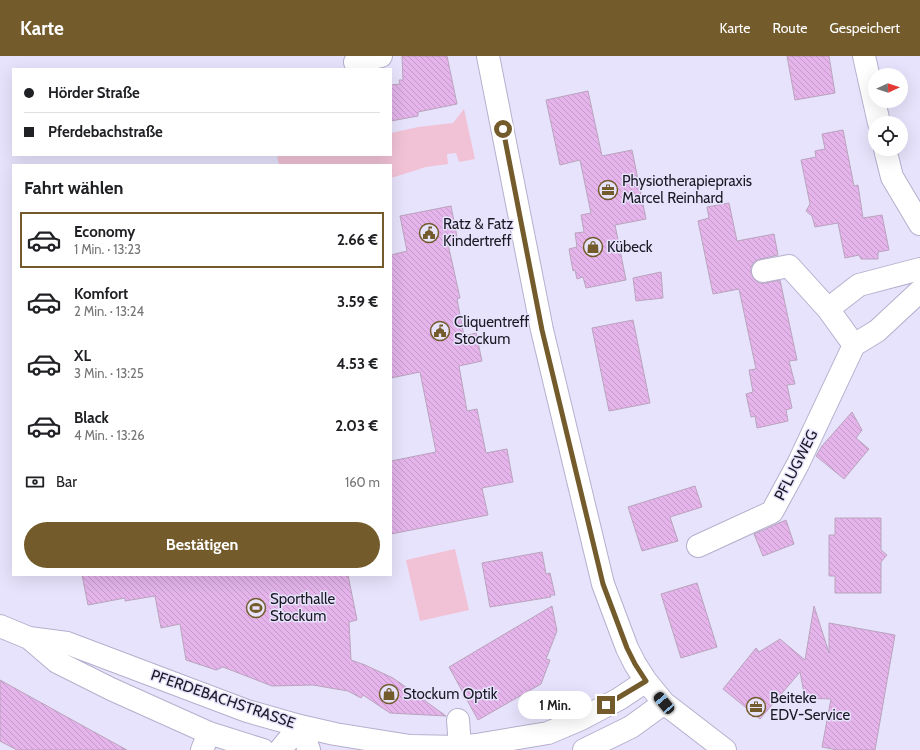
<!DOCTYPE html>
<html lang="de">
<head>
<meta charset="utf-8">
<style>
  body { margin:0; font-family:Cabin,sans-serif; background:#f6f6f6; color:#202124; height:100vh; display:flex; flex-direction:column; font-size:15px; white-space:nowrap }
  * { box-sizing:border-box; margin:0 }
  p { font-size:13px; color:#757577 }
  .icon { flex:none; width:22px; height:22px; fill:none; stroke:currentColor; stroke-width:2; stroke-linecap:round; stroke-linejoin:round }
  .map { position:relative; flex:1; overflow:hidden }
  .sheet { position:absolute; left:12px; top:108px; width:380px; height:412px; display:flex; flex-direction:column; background:#fff; border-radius:0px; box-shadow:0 4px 16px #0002 }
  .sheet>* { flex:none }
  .hud { position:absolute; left:12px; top:12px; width:380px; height:88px; border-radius:0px; box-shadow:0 4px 16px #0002; display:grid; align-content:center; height:88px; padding:0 12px; background:#fff }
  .needle { width:26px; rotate:87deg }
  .fabs { position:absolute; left:868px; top:12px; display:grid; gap:8px }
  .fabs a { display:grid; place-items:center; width:40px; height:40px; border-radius:50%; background:#fff; box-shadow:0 4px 16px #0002; font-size:20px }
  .end { position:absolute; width:18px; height:18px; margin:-9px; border:5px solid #745b2c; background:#fff; box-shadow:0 0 0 2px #fff }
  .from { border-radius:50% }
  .bubble { position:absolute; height:28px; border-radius:14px; background:#fff; box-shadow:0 4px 16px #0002; font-size:13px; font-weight:800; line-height:28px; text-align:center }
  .car { position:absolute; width:12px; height:24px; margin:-12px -6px; border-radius:5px; box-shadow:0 0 3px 1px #0007; background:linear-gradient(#222 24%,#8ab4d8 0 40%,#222 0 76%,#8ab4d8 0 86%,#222 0) }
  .hud b { display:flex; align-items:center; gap:14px; height:38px; font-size:15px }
  .hud b+b { border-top:1px solid #e0e0e0 }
  .hud i { width:10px; height:10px; background:#202124 }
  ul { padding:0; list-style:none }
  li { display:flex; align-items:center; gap:12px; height:56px; margin:0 8px 6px; padding:0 4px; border:2px solid transparent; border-radius:0px }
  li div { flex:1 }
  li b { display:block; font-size:15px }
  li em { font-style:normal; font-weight:800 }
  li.on { border-color:#745b2c }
  li>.icon { width:36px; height:36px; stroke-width:1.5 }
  h2 { padding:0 12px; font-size:18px; line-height:48px }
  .pay { display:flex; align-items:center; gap:10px; height:44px; padding:0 12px; font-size:15px }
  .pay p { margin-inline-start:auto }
  .primary-button { display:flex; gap:8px; margin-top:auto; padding:8px 12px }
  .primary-button a { flex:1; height:46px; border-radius:24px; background:#745b2c; color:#fff; font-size:16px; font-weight:800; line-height:46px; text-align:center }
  header { display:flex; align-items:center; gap:24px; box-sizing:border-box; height:56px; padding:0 20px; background:#745b2c; color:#fff }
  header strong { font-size:19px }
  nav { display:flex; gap:22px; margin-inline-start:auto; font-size:14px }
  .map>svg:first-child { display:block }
  .green { fill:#f1c2d5 }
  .building { fill:url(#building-back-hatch); stroke:#baa4bd }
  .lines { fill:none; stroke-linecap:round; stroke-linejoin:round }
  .minor-casing { stroke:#b4b0cd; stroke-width:24 }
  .major-casing { stroke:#b4b0cd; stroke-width:24 }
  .minor { stroke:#fff; stroke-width:22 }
  .major { stroke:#fff; stroke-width:22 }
  .route { stroke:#745b2c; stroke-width:5 }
  .labels { text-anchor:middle; stroke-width:3; stroke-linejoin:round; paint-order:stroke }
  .poi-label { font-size:15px; fill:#1b1924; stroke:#e7e3fc; text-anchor:start }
  .street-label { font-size:15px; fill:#1b1924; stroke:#e7e3fc }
</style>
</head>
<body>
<header>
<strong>Karte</strong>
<nav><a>Karte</a><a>Route</a><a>Gespeichert</a></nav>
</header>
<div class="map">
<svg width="920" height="694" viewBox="0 0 920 694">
  <defs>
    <pattern id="building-back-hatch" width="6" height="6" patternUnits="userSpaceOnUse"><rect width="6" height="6" fill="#e4b4eb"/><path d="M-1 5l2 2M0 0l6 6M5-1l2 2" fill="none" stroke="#c39ac9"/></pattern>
  </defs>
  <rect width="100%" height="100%" fill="#e7e3fc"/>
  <path class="green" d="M464 53 475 103 459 106 456 97 447 98 448 108 426 111 391 122V109H279L277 99H391V77L418 71 453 67Z
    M455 493 469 554 420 565 406 504Z"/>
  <path class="building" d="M402 0H447L457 48 418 56V60L391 65V29L400 28 399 24H403Z
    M787 0H829L835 37 795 44Z
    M588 35 602 100 632 94 646 163 615 169 626 224 586 232 583 221 577 223 575 214 573 215 569 193 577 191 575 177 584 176 581 159 591 157 580 104 560 109 546 44Z
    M843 74 854 130 858 129 863 162 882 159 889 194 878 196V203H861L859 199 845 202 838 167 815 171 812 160 806 155 810 148 801 104 816 101 815 95 825 93 822 78Z
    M729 147 737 185 774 178 778 199 761 203 755 205 751 211V217L754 223 759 227H765L780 224 797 304 789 305 795 328 787 329 792 352 786 354 788 365 757 372 755 360 751 361 746 338 753 336 749 314 756 313 739 233 713 238 698 165 709 162 707 151Z
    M451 150 458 186 448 188 460 242 457 243 464 280 476 277 482 305 459 310 467 355 477 353 486 397 507 393 513 426 482 432 488 459 391 478V405L436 396 420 316 391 322V199L407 195 400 160Z
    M661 216 663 242 636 245 633 222Z
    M633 264 650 347 609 355 592 272Z
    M852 356 862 374 856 382 869 393 844 423 816 400 822 390Z
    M695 430 702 451 670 461 678 485 642 495 628 451Z
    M835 462H881V494L887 499 881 506V537H835V520H829V479H835Z
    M786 464 794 488 763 500 754 478Z
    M542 496 546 518 550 517 555 539H550L551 541 490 551 482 507Z
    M82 519H348L357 564 349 566 351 604 365 609 393 622 413 636 446 660 390 657 363 639 361 642 348 635 313 629 272 630 223 611 216 614 186 604 180 568 161 572 155 540 125 545V542L88 549Z
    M697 527 717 591 681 602 661 538Z
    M552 550 557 575 546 603 550 604 541 628 478 664 449 611Z
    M814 550 829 597V567L895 579 875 694H837L822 691 831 643 805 642 800 616 760 663 723 633 756 592 759 596 780 583 805 604Z
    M0 624 85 671 127 694H17L0 685Z"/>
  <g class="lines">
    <defs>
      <path id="minor" d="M864 0 879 67
        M355 6 381 0
        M885 93 892 121 920 168
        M763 215 789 210 828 253
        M854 289 828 253 859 229 920 213
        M698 490 772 456 798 408 854 289 877 275 920 235
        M458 664 460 691
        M202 694 209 677"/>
      <path id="major" d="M488 0 542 274 603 528 627 592 635 608 646 625 664 647 725 694
        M0 570 29 582 67 587 247 655 300 670 335 678 410 690 460 691 476 689 548 677 581 663 619 643 646 625
        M29 582 57 606 111 633 209 677 263 694
        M300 670 309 694
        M280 694 300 670
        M584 694 631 671 664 647"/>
    </defs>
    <use href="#minor" class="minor-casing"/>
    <use href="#major" class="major-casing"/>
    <use href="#minor" class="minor"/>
    <use href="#major" class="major"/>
  </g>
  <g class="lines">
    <path class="route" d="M503 73 542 274 603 528 627 592 635 608 646 625 606 649"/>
  </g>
  <defs>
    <symbol id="office-ring" viewBox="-11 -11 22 22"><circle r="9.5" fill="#e7e3fc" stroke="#745b2c" stroke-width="1.5"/><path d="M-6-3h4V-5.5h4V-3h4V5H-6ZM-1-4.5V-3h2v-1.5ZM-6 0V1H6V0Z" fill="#745b2c"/></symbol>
    <symbol id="civic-ring" viewBox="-11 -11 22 22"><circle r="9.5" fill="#e7e3fc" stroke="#745b2c" stroke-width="1.5"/><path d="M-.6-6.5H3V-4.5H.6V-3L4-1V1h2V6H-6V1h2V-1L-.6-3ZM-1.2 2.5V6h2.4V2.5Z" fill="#745b2c"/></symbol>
    <symbol id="shop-ring" viewBox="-11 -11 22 22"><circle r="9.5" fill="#e7e3fc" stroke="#745b2c" stroke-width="1.5"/><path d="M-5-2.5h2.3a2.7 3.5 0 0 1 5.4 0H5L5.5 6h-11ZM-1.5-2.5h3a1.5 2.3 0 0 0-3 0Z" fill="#745b2c"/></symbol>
    <symbol id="stadium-ring" viewBox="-11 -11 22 22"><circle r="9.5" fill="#e7e3fc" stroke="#745b2c" stroke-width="1.5"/><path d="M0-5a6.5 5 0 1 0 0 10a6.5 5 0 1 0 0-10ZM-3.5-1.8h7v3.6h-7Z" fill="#745b2c"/></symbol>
  </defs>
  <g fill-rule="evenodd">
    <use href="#office-ring" x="597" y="123" width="22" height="22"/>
    <use href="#civic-ring" x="418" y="166" width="22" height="22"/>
    <use href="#shop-ring" x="582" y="180" width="22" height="22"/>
    <use href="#civic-ring" x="429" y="264" width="22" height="22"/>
    <use href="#stadium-ring" x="245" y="541" width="22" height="22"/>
    <use href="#shop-ring" x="378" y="627" width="22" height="22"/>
    <use href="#office-ring" x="745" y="640" width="22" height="22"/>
  </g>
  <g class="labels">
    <g class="poi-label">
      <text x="622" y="130">Physiotherapiepraxis<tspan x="622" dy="17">Marcel Reinhard</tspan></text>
      <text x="443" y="173">Ratz &amp; Fatz<tspan x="443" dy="17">Kindertreff</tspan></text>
      <text x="607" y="196">Kübeck</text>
      <text x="454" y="271">Cliquentreff<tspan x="454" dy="17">Stockum</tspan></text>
      <text x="270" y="548">Sporthalle<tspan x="270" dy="17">Stockum</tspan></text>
      <text x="403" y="643">Stockum Optik</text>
      <text x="770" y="647">Beiteke<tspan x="770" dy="17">EDV-Service</tspan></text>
    </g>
    <g class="street-label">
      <text transform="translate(796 409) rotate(-63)" y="5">PFLUGWEG</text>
      <text transform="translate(223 643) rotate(19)" y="5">PFERDEBACHSTRASSE</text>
    </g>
  </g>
</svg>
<div class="fabs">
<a><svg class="needle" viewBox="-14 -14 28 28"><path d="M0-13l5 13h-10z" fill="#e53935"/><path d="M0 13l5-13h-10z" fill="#757577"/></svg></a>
<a><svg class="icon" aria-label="locate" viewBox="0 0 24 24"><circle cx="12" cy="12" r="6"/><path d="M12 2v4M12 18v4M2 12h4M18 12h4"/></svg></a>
</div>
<i class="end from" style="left:503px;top:73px"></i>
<i class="end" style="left:606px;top:649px"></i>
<div class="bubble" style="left:518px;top:635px;width:74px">1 Min.</div>
<i class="car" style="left:664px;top:647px;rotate:320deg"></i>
<div class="hud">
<b><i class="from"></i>Hörder Straße</b>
<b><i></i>Pferdebachstraße</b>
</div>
<section class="sheet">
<h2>Fahrt wählen</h2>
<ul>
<li class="on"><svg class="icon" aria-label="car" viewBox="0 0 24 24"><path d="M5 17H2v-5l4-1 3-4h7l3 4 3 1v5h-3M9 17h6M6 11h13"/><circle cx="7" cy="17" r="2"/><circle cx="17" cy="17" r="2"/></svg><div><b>Economy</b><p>1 Min. · 13:23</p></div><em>2.66 €</em></li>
<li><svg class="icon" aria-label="car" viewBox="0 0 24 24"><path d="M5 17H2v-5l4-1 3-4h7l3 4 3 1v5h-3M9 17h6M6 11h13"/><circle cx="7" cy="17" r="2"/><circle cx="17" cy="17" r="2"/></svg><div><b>Komfort</b><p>2 Min. · 13:24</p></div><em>3.59 €</em></li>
<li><svg class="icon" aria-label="car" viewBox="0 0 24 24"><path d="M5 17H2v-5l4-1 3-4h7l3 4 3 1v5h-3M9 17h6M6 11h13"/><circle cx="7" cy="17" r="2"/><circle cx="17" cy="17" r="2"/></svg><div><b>XL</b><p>3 Min. · 13:25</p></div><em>4.53 €</em></li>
<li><svg class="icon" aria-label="car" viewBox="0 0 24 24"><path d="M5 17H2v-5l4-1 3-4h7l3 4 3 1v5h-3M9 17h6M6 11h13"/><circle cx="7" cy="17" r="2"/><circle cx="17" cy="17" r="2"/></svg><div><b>Black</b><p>4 Min. · 13:26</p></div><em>2.03 €</em></li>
</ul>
<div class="pay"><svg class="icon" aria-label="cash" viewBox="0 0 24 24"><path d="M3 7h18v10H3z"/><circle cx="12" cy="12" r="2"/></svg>Bar<p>160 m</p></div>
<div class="primary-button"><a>Bestätigen</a></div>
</section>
</div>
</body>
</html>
